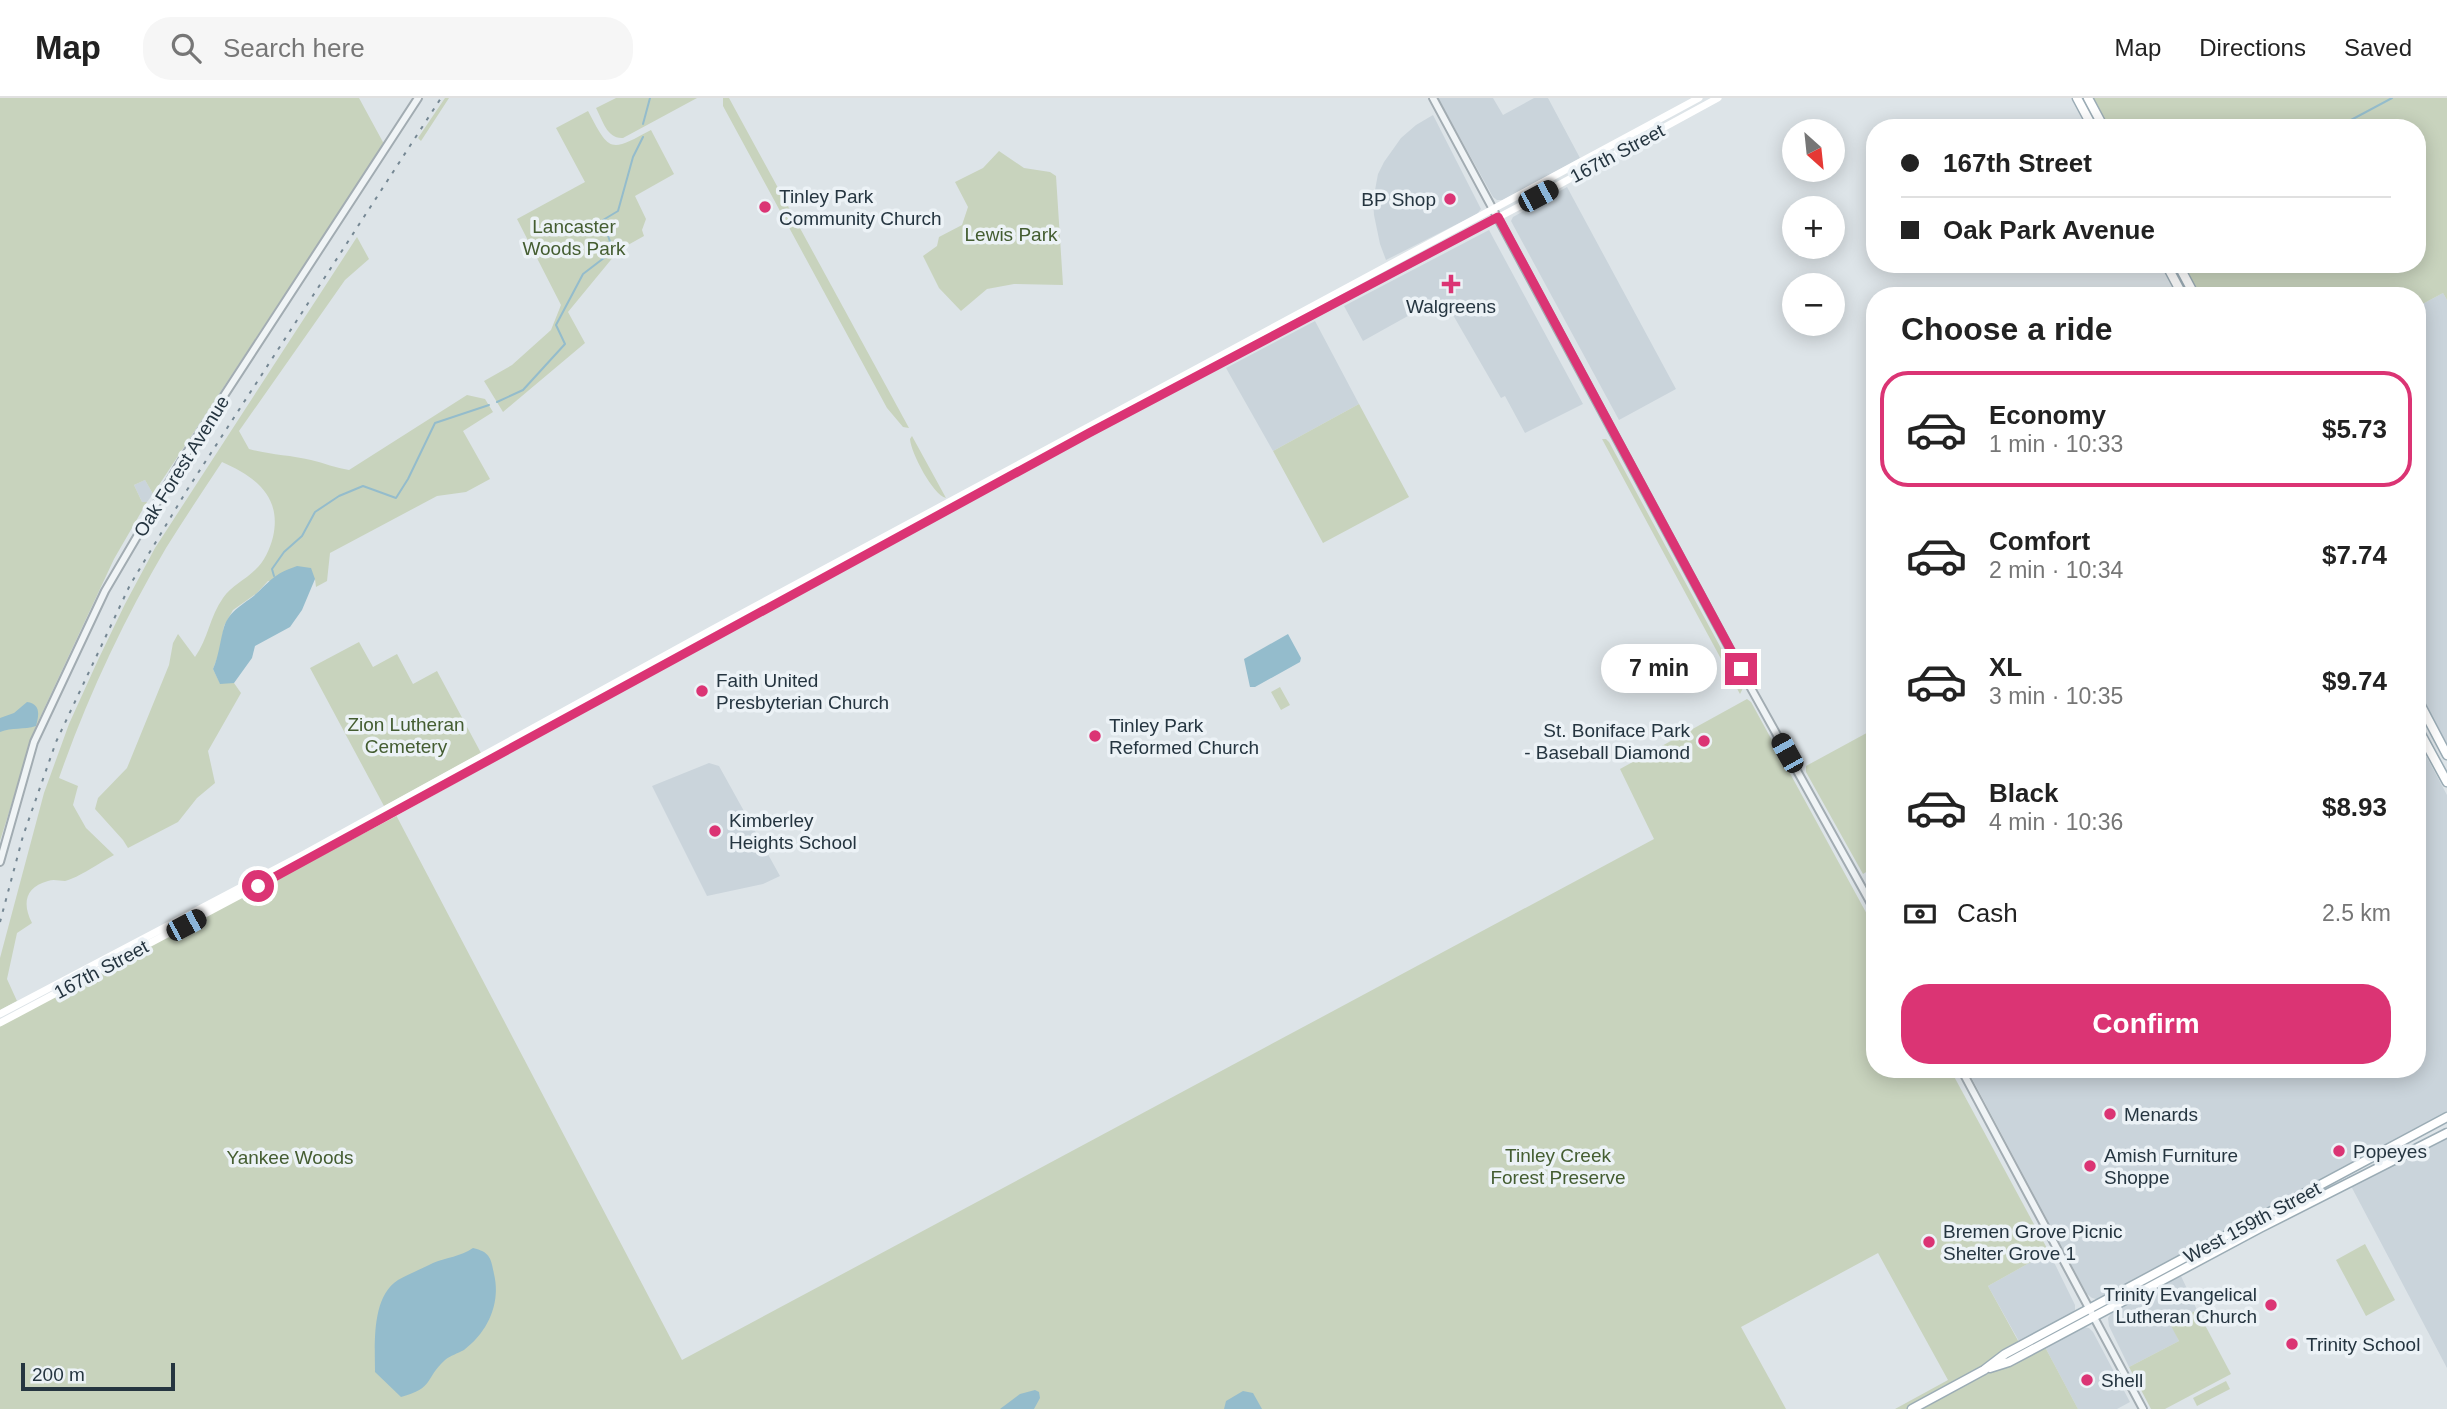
<!DOCTYPE html>
<html lang="en">
<head>
<meta charset="utf-8">
<style>
  body { margin:0; font-family:Arial,sans-serif; background:#f6f6f6; color:#222; height:100vh; display:flex; flex-direction:column; font-size:26px; white-space:nowrap }
  * { box-sizing:border-box; margin:0 }
  p { font-size:23px; color:#767676 }
  .icon { flex:none; width:38px; height:38px; fill:none; stroke:currentColor; stroke-width:2; stroke-linecap:round; stroke-linejoin:round }
  .map { position:relative; flex:1; overflow:hidden }
  .sheet { position:absolute; left:1866px; top:189px; width:560px; height:791px; display:flex; flex-direction:column; background:#fff; border-radius:28px; box-shadow:0 4px 18px #0003 }
  .sheet>* { flex:none }
  .hud { position:absolute; left:1866px; top:21px; width:560px; height:154px; border-radius:28px; box-shadow:0 4px 18px #0003; display:grid; align-content:center; height:154px; padding:0 35px; background:#fff }
  .needle { width:46px; rotate:153deg }
  .tools { position:absolute; left:1782px; top:21px; display:grid; gap:14px }
  .tools a { display:grid; place-items:center; width:63px; height:63px; border-radius:50%; background:#fff; box-shadow:0 4px 18px #0003; font-size:35px }
  .scale { position:absolute; left:21px; bottom:18px; width:154px; box-sizing:border-box; padding-left:7px; border:4px solid #253540; border-top:0; font-size:19px; line-height:24px; white-space:nowrap; color:#253540; -webkit-text-stroke:5px #ecf2f6; paint-order:stroke }
  .end { position:absolute; width:32px; height:32px; margin:-16px; border:9px solid #db3474; background:#fff; box-shadow:0 0 0 4px #fff }
  .from { border-radius:50% }
  .bubble { position:absolute; height:49px; border-radius:24px; background:#fff; box-shadow:0 4px 18px #0003; font-size:23px; font-weight:800; line-height:49px; text-align:center }
  .car { position:absolute; width:21px; height:42px; margin:-21px -10px; border-radius:9px; box-shadow:0 0 5px 2px #0007; background:linear-gradient(#222 24%,#8ab4d8 0 40%,#222 0 76%,#8ab4d8 0 86%,#222 0) }
  .hud b { display:flex; align-items:center; gap:24px; height:66px; font-size:26px }
  .hud b+b { border-top:2px solid #e0e0e0 }
  .hud i { width:18px; height:18px; background:#222 }
  ul { padding:0; list-style:none }
  li { display:flex; align-items:center; gap:21px; height:116px; margin:0 14px 10px; padding:0 21px; border:4px solid transparent; border-radius:28px }
  li div { flex:1 }
  li b { display:block; font-size:26px }
  li em { font-style:normal; font-weight:800 }
  li.current { border-color:#db3474 }
  li>.icon { width:63px; height:63px; stroke-width:1.5 }
  h2 { padding:0 35px; font-size:32px; line-height:84px }
  .pay { display:flex; align-items:center; gap:18px; height:77px; padding:0 35px; font-size:26px }
  .pay p { margin-inline-start:auto }
  .primary-button { display:flex; gap:14px; margin-top:auto; padding:14px 35px }
  .primary-button a { flex:1; height:80px; border-radius:28px; background:#db3474; color:#fff; font-size:28px; font-weight:800; line-height:80px; text-align:center }
  header { display:flex; align-items:center; gap:42px; box-sizing:border-box; height:98px; padding:0 35px; background:#fff; border-bottom:2px solid #e0e0e0 }
  header strong { font-size:33px }
  nav { display:flex; gap:38px; margin-inline-start:auto; font-size:24px }
  .search { width:490px; height:63px; background:#f6f6f6; display:flex; align-items:center; gap:18px; box-sizing:border-box; padding:0 24px; border-radius:28px; color:#767676; font-size:26px }
  .map>svg:first-child { display:block }
  .built { fill:#cad4db }
  .green { fill:#c8d3bd }
  .water { fill:#94bccc }
  .lines { fill:none; stroke-linecap:round; stroke-linejoin:round }
  .stream { stroke:#94bccc; stroke-width:2 }
  .tertiary-casing { stroke:#a2acb2; stroke-width:10 }
  .primary-casing { stroke:#9bacb5; stroke-width:11 }
  .tertiary { stroke:#f0f4f6; stroke-width:6 }
  .secondary { stroke:#fff; stroke-width:7 }
  .primary { stroke:#fff; stroke-width:8 }
  .rail { stroke:#758793; stroke-width:2; stroke-dasharray:3.5 7; stroke-linecap:butt }
  .route { stroke:#db3474; stroke-width:9 }
  .poi-dot { fill:#db3474; stroke:#ecf2f6; stroke-width:2.5 }
  .labels { text-anchor:middle; stroke-width:7; stroke-linejoin:round; paint-order:stroke }
  .street-label { font-size:19px; fill:#253540; stroke:#ecf2f6 }
  .poi-label { font-size:19px; fill:#253540; stroke:#ecf2f6; text-anchor:start }
  .park-label { font-size:19px; fill:#445d31; stroke:#ecf2f6 }
</style>
</head>
<body>
<header>
<strong>Map</strong>
<div class="search"><svg class="icon" aria-label="search" viewBox="0 0 24 24"><circle cx="10" cy="10" r="6"/><path d="M15 15l6 6"/></svg>Search here</div>
<nav><a>Map</a><a>Directions</a><a>Saved</a></nav>
</header>
<div class="map">
<svg width="2447" height="1311" viewBox="0 0 2447 1311">
  <rect width="100%" height="100%" fill="#dde4e8"/>
  <path class="built" d="M1438 0H1493L1503 17 1534 0H1548L1580 60 1503 102H1497L1493 99Z
    M1433 17 1481 111 1477 116 1386 162 1380 146 1374 117 1373 103 1378 76 1384 64 1401 40 1416 27Z
    M1567 89 1676 291 1619 322 1511 123 1513 119Z
    M1489 132 1583 306 1525 335 1505 298 1501 300 1453 217 1444 221 1433 204 1363 243 1344 208Z
    M2443 195 2447 202V646L2417 590V209Z
    M1315 223 1359 306 1273 353 1226 270Z
    M145 382 153 396 147 404H142L134 387Z
    M2417 641 2447 697V1014L2100 1202 2092 1200 2087 1196 1967 971H2417Z
    M709 665 719 668 780 778 763 786 707 798 652 688Z
    M2447 1040V1270L2351 1088Z
    M2049 1154 2075 1207V1212L2068 1218 2020 1245 1988 1188Z
    M2181 1178 2197 1212 2171 1226 2179 1243 2129 1269 2109 1228 2108 1220 2112 1214Z
    M2083 1229 2089 1230 2093 1234 2130 1304 2117 1311H2078L2045 1249Z"/>
  <path class="green" d="M0 0H359L384 46 153 396 145 382 134 387 142 404H147L114 461 36 628 0 743Z
    M445 0H449L421 43 418 40Z
    M616 0H697L623 40C607 41 603 23 596 10Z
    M723 0H729L909 330 903 329 887 310 723 8Z
    M2092 0H2447V202L2443 195 2417 209V198H2200L2182 166H2417V30H2108Z
    M588 13C610 55 610 54 651 32L674 76 635 98 646 121 642 132 644 138 619 152 568 214 585 245 503 314 484 283 512 267 551 232 561 207 517 121 585 84 556 30Z
    M999 53 1024 70 1050 74 1056 78 1063 187 1014 186 987 191 961 213 939 190 923 158 937 148 939 139 962 127 968 109 955 84 983 70Z
    M357 139 369 161 345 182 239 333 249 351C270 357 290 357 311 362 324 365 336 370 349 372L467 297 485 301 493 314 463 333 490 381 466 394 437 398 330 455 327 483 316 489 315 481 268 483 257 495 233 512 224 528 220 553 213 571 220 585H234L241 595 208 653 215 685 197 700 178 724 128 750 123 742 95 711 98 700 127 670 169 567 173 545 178 536 195 559C208 541 210 518 223 500 231 488 245 482 255 472 264 464 270 451 273 439 282 399 256 379 222 364 203 393 184 421 166 450 123 523 87 600 59 680L78 688 73 707 86 730 114 757C101 764 78 780 65 783 59 783 54 781 48 783 25 789 22 806 32 825L17 835 7 881 17 903 0 912V860L44 695 69 626 98 562 125 506 155 450Z
    M1359 306 1409 399 1323 445 1273 353Z
    M912 338 946 400C933 397 911 355 910 341Z
    M1602 341H1606L1609 344 1741 587 1743 590 1740 596Z
    M359 544 373 569 397 556 413 586 437 573 481 655 384 708 310 570Z
    M1280 589 1290 607 1281 612 1271 594Z
    M1747 601 1751 604 1874 829V971H1950L2049 1154 1988 1188 2027 1259 2045 1249 2078 1311H1895L1948 1282 1878 1155 1741 1229 1786 1311H0V928L396 717 682 1262 1654 741 1620 671Z
    M1874 631V769L1863 776 1806 674V668Z
    M2365 1146 2395 1202 2366 1218 2336 1162Z
    M2197 1212 2231 1276 2165 1311H2151L2129 1269 2179 1243 2170 1226Z
    M2226 1283 2230 1291 2197 1308 2193 1300Z"/>
  <path class="water" d="M297 468 311 470 315 481 302 512 290 529 255 548 252 560 234 585 220 586 213 571C219 557 220 543 224 529 230 511 245 506 257 495 274 479 275 476 297 468Z
    M1288 536 1301 560 1300 564 1255 589H1250L1244 561Z
    M27 604C41 606 39 617 36 628 24 632 12 629 0 634V620L14 615Z
    M473 1150C490 1154 491 1160 494 1176 501 1205 488 1234 464 1252 457 1256 451 1257 445 1262 424 1281 435 1290 401 1299L375 1274C375 1247 371 1199 398 1182 408 1176 422 1171 433 1165 447 1159 460 1159 473 1150Z
    M1035 1292 1039 1294 1040 1300 1034 1311H1000L1020 1296Z
    M1243 1293 1253 1295 1262 1311H1224L1226 1303Z"/>
  <g class="lines">
    <path class="stream" d="M643 26 650 0
      M2336 30 2392 0
      M497 304 523 292 565 246 556 227 583 176 613 153 603 122 618 113 633 59 643 39
      M274 478 272 471 284 454 302 438 315 414 339 398 363 388 396 400 408 381 435 325 489 307"/>
    <defs>
      <path id="tertiary" d="M1433 0 1752 592 1874 811
        M0 764 34 644 105 493 182 362 418 0
        M1961 971 2143 1311"/>
      <path id="primary" d="M2077 0 2093 30
        M2088 0 2104 30
        M2166 166 2183 198
        M2178 166 2195 198
        M2417 600 2447 657
        M2417 629 2447 684
        M1990 1270 2009 1264 2260 1130 2447 1035
        M1912 1311 1984 1272 2005 1256 2447 1019"/>
    </defs>
    <use href="#tertiary" class="tertiary-casing"/>
    <use href="#primary" class="primary-casing"/>
    <use href="#tertiary" class="tertiary"/>
    <path class="secondary" d="M0 916 304 756 711 532 1699 0
      M0 925 391 717 621 589 1089 335 1518 109 1718 0"/>
    <use href="#primary" class="primary"/>
    <path class="rail" d="M0 824 23 738 56 644 130 487 187 392 441 0"/>
  </g>
  <g class="lines">
    <path class="route" d="M258 788 1089 335 1498 119 1741 571"/>
  </g>
  <g class="poi-dot">
    <circle cx="1450" cy="101" r="7"/>
    <circle cx="765" cy="109" r="7"/>
    <path d="M1447.5 175.5h7v7h7v7h-7v7h-7v-7h-7v-7h7z"/>
    <circle cx="702" cy="593" r="7"/>
    <circle cx="1095" cy="638" r="7"/>
    <circle cx="1704" cy="643" r="7"/>
    <circle cx="715" cy="733" r="7"/>
    <circle cx="2110" cy="1016" r="7"/>
    <circle cx="2339" cy="1053" r="7"/>
    <circle cx="2090" cy="1068" r="7"/>
    <circle cx="1929" cy="1144" r="7"/>
    <circle cx="2271" cy="1207" r="7"/>
    <circle cx="2292" cy="1246" r="7"/>
    <circle cx="2087" cy="1282" r="7"/>
  </g>
  <g class="labels">
    <g class="street-label">
      <text transform="translate(1617 55) rotate(-28)" y="7">167th Street</text>
      <text transform="translate(181 368) rotate(-58)" y="7">Oak Forest Avenue</text>
      <text transform="translate(101 871) rotate(-28)" y="7">167th Street</text>
      <text transform="translate(2252 1124) rotate(-28)" y="7">West 159th Street</text>
    </g>
    <g class="poi-label">
      <text x="779" y="105">Tinley Park<tspan x="779" dy="22">Community Church</tspan></text>
      <text x="1436" y="108" text-anchor="end">BP Shop</text>
      <text x="1451" y="215" text-anchor="middle">Walgreens</text>
      <text x="716" y="589">Faith United<tspan x="716" dy="22">Presbyterian Church</tspan></text>
      <text x="1109" y="634">Tinley Park<tspan x="1109" dy="22">Reformed Church</tspan></text>
      <text x="1690" y="639" text-anchor="end">St. Boniface Park<tspan x="1690" dy="22">- Baseball Diamond</tspan></text>
      <text x="729" y="729">Kimberley<tspan x="729" dy="22">Heights School</tspan></text>
      <text x="2124" y="1023">Menards</text>
      <text x="2353" y="1060">Popeyes</text>
      <text x="2104" y="1064">Amish Furniture<tspan x="2104" dy="22">Shoppe</tspan></text>
      <text x="1943" y="1140">Bremen Grove Picnic<tspan x="1943" dy="22">Shelter Grove 1</tspan></text>
      <text x="2257" y="1203" text-anchor="end">Trinity Evangelical<tspan x="2257" dy="22">Lutheran Church</tspan></text>
      <text x="2306" y="1253">Trinity School</text>
      <text x="2101" y="1289">Shell</text>
    </g>
    <g class="park-label">
      <text x="574" y="135">Lancaster<tspan x="574" dy="22">Woods Park</tspan></text>
      <text x="1011" y="143">Lewis Park</text>
      <text x="406" y="633">Zion Lutheran<tspan x="406" dy="22">Cemetery</tspan></text>
      <text x="1558" y="1064">Tinley Creek<tspan x="1558" dy="22">Forest Preserve</tspan></text>
      <text x="290" y="1066">Yankee Woods</text>
    </g>
  </g>
</svg>
<div class="tools">
<a><svg class="needle" viewBox="-14 -14 28 28"><path d="M0-13l5 13h-10z" fill="#e53935"/><path d="M0 13l5-13h-10z" fill="#767676"/></svg></a>
<a>+</a>
<a>−</a>
</div>
<div class="scale">200 m</div>
<i class="end from" style="left:258px;top:788px"></i>
<i class="end" style="left:1741px;top:571px"></i>
<div class="bubble" style="left:1601px;top:546px;width:116px">7 min</div>
<i class="car" style="left:1538px;top:98px;rotate:62deg"></i>
<i class="car" style="left:1787px;top:655px;rotate:331deg"></i>
<i class="car" style="left:186px;top:827px;rotate:62deg"></i>
<div class="hud">
<b><i class="from"></i>167th Street</b>
<b><i></i>Oak Park Avenue</b>
</div>
<section class="sheet">
<h2>Choose a ride</h2>
<ul>
<li class="current"><svg class="icon" aria-label="car" viewBox="0 0 24 24"><path d="M5 17H2v-5l4-1 3-4h7l3 4 3 1v5h-3M9 17h6M6 11h13"/><circle cx="7" cy="17" r="2"/><circle cx="17" cy="17" r="2"/></svg><div><b>Economy</b><p>1 min · 10:33</p></div><em>$5.73</em></li>
<li><svg class="icon" aria-label="car" viewBox="0 0 24 24"><path d="M5 17H2v-5l4-1 3-4h7l3 4 3 1v5h-3M9 17h6M6 11h13"/><circle cx="7" cy="17" r="2"/><circle cx="17" cy="17" r="2"/></svg><div><b>Comfort</b><p>2 min · 10:34</p></div><em>$7.74</em></li>
<li><svg class="icon" aria-label="car" viewBox="0 0 24 24"><path d="M5 17H2v-5l4-1 3-4h7l3 4 3 1v5h-3M9 17h6M6 11h13"/><circle cx="7" cy="17" r="2"/><circle cx="17" cy="17" r="2"/></svg><div><b>XL</b><p>3 min · 10:35</p></div><em>$9.74</em></li>
<li><svg class="icon" aria-label="car" viewBox="0 0 24 24"><path d="M5 17H2v-5l4-1 3-4h7l3 4 3 1v5h-3M9 17h6M6 11h13"/><circle cx="7" cy="17" r="2"/><circle cx="17" cy="17" r="2"/></svg><div><b>Black</b><p>4 min · 10:36</p></div><em>$8.93</em></li>
</ul>
<div class="pay"><svg class="icon" aria-label="cash" viewBox="0 0 24 24"><path d="M3 7h18v10H3z"/><circle cx="12" cy="12" r="2"/></svg>Cash<p>2.5 km</p></div>
<div class="primary-button"><a>Confirm</a></div>
</section>
</div>
</body>
</html>
